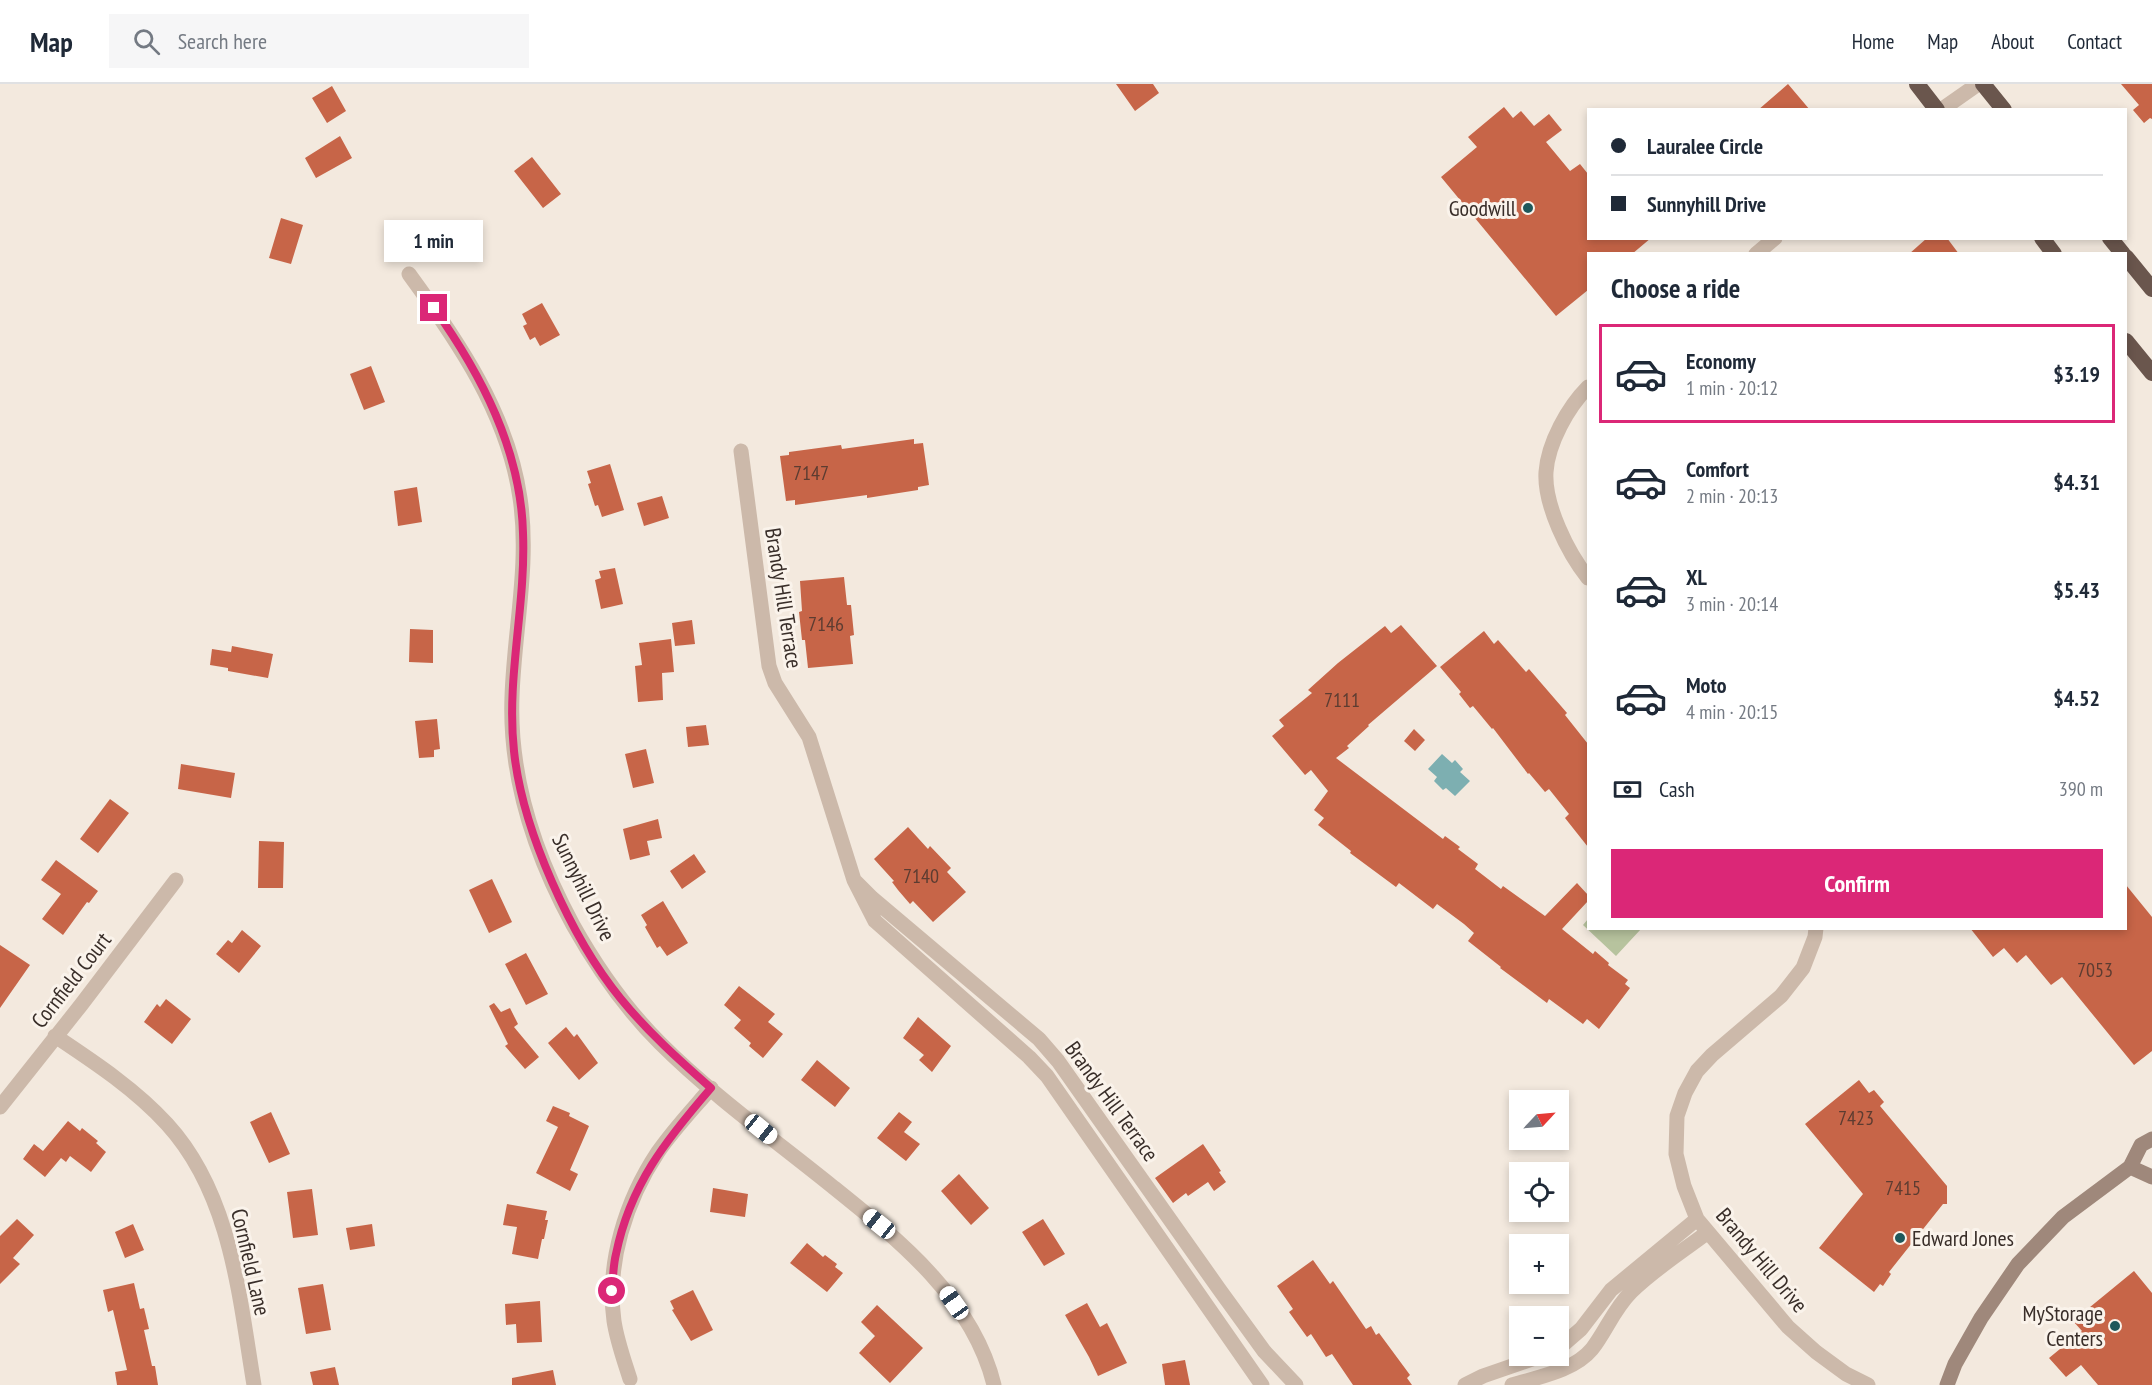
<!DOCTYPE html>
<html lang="en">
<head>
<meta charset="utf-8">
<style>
  body { margin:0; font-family:"PT Sans Narrow",sans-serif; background:#f6f6f7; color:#1f2937; height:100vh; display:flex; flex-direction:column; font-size:22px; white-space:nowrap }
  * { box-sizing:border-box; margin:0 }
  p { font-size:20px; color:#747a83 }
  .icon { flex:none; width:33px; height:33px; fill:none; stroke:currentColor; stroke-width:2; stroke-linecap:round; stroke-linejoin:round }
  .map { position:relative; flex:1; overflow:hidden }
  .panel { position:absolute; left:1587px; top:168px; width:540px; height:678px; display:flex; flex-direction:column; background:#fff; border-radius:0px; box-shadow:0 3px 9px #0003 }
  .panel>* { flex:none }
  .hud { position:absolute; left:1587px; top:24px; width:540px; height:132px; border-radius:0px; box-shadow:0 3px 9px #0003; display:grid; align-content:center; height:132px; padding:0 24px; background:#fff }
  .needle { width:39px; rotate:64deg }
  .buttons { position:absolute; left:1509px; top:1006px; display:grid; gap:12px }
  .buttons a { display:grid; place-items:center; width:60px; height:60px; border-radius:0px; background:#fff; box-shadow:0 3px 9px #0003; font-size:30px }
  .end { position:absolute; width:27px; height:27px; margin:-14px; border:8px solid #db2777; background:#fff; box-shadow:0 0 0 3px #fff }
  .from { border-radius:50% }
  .bubble { position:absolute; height:42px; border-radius:0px; background:#fff; box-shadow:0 3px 9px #0003; font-size:20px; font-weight:700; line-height:42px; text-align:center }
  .car { position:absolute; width:18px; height:36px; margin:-18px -9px; border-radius:8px; box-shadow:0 0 4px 2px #0007; background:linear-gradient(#fff 24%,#345 0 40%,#fff 0 76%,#345 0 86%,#fff 0) }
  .hud b { display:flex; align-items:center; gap:21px; height:57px; font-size:22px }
  .hud b+b { border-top:2px solid #e0e1e3 }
  .hud i { width:15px; height:15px; background:#1f2937 }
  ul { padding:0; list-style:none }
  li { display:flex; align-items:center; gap:18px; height:99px; margin:0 12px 9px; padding:0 12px; border:3px solid transparent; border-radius:0px }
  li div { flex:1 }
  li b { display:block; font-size:22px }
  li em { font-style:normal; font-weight:700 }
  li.current { border-color:#db2777 }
  li>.icon { width:54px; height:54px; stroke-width:1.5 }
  h2 { padding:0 24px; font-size:27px; line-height:72px }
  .pay { display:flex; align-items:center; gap:15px; height:66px; padding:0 24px; font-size:22px }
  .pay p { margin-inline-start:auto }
  .action { display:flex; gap:12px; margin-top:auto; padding:12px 24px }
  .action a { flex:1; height:69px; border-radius:0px; background:#db2777; color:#fff; font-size:24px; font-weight:700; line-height:69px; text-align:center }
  header { display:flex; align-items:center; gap:36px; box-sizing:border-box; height:84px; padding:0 30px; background:#fff; border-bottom:2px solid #e0e1e3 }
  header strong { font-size:28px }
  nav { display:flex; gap:33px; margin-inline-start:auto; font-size:21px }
  .search { width:420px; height:54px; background:#f6f6f7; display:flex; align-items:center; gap:15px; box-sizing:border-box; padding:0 21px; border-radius:0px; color:#747a83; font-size:22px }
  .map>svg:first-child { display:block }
  .green { fill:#b7c39e }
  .water { fill:#7dafb1 }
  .building { fill:#c76548 }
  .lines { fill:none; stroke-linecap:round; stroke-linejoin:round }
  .minor { stroke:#ccb9aa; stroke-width:15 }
  .tertiary { stroke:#ccb9aa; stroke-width:15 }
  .secondary { stroke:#9f887b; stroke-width:15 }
  .trunk { stroke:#6a564d; stroke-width:16 }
  .route { stroke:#db2777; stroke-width:8 }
  .poi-dot { fill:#1e585b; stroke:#faf3eb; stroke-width:2 }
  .labels { text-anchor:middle; stroke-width:6; stroke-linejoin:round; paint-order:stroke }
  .number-label { font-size:20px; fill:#5c3c31 }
  .poi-label { font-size:22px; fill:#392e29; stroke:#faf3eb; text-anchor:end }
  .street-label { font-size:22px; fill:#392e29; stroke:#faf3eb }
</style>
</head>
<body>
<header>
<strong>Map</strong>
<div class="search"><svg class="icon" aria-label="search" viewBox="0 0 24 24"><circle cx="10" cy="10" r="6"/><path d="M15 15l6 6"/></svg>Search here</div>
<nav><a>Home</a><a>Map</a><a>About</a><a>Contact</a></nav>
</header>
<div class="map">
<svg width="2152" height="1301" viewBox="0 0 2152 1301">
  <rect width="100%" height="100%" fill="#f3e9de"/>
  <path class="green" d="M1588 835V844L1641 845 1616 872 1583 841Z"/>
  <path class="water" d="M1442 670 1452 679 1455 676 1463 685 1460 688 1470 697 1455 712 1446 704 1443 706 1434 697 1437 693 1428 685Z"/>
  <path class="building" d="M1116 0H1153L1159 9 1135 27Z
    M1788 0 1810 26H1758Z
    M2121 0H2152V35L2150 34 2144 39 2133 26 2139 21Z
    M332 2 346 27 327 39 312 14Z
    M1504 23 1513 34 1521 27 1534 42 1549 30 1562 46 1546 58 1570 87 1580 80 1588 90V154H1651L1632 170H1588V206L1556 232 1441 93 1477 63 1468 53Z
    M340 52 352 74 316 94 305 74Z
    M532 73 561 110 543 124 514 87Z
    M281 134 303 141 291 180 269 174Z
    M1927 154H1947L1959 170H1909Z
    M542 219 560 251 540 262 535 253 530 256 523 242 527 240 522 230Z
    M371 282 385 318 364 326 350 290Z
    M914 355V360L923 359 929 401 918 403V406L867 414V411L795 421V416L786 417 780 372 789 371V368L841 361 842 365Z
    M610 380 624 426 602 433 598 421 595 422 588 400 591 399 587 387Z
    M417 403 422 438 398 442 394 407Z
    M662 412 669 434 644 442 637 419Z
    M615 484 623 520 601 525 595 496 601 494 599 487Z
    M844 493 847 521H851L854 551 850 552 853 580 808 584 805 556H802L799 528 802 527 800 497Z
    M692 536 695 560 675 562 672 539Z
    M1401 541 1437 582 1368 641 1369 642 1347 662 1349 664 1336 674 1443 755 1445 752 1460 763 1458 765 1478 780 1475 785 1501 805 1503 802 1545 832 1577 799 1588 811V817L1562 845 1593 870 1595 867 1609 879 1608 881 1628 896 1625 900 1630 904 1599 945 1587 935 1583 940 1549 915 1547 919 1500 884 1501 883 1468 857 1474 849 1464 840 1437 820 1433 825 1399 799 1396 803 1350 769 1351 767 1318 741 1324 734 1314 726 1328 707 1311 686 1305 691 1272 652 1284 642 1279 636 1312 609 1308 606 1338 579 1385 542 1391 549Z
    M410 545 433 546V579L409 578Z
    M1484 547 1494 560 1498 556 1526 588 1529 585 1567 629 1565 631 1588 660V763L1565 734 1569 730 1549 705 1545 708 1529 689 1528 690 1493 644 1492 645 1473 622 1470 624 1459 610 1461 608 1440 583Z
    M671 555 674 588 662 589 663 616 638 618 635 582 642 581 639 559Z
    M232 562 273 570 268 594 228 587V584L210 581 212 565 231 568Z
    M437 635 440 665 434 666V673L419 674 415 637Z
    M706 641 709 661 688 663 686 643Z
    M1414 645 1425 656 1415 667 1404 657Z
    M646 665 654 699 633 704 625 670Z
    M181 680 235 689 231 714 178 705Z
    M110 715 129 729 98 769 80 755Z
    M658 735 662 754 647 757 650 771 630 776 623 745Z
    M908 743 928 765 930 762 951 784 947 788 966 808 933 838 913 817 910 820 898 806 892 798 894 797 874 775Z
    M259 757 284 758 283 804H258Z
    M694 770 706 788 682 805 670 787Z
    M56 776 98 807 89 819 87 818 63 851 42 835 61 810 41 796Z
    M492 795 512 838 489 849 469 806Z
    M2126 801 2152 833V967L2134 981 2062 893 2051 901 2026 871 2017 879 2004 864 1993 873 1970 844H2126Z
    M663 817 688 859 667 872 660 862 657 864 645 843 647 841 641 831Z
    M242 846 261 862 239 889 216 870 228 856 232 859Z
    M0 861 30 881 0 924Z
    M526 869 548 910 526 921 505 880Z
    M739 902 775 930 768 938 783 950 763 974 749 962 751 959 734 944 741 936 724 921Z
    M166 915 191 935 172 960 144 938 157 920 160 923Z
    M494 919 501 928 510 924 518 940 514 943 539 973 525 985 505 962 508 960 489 922Z
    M918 933 951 962 932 988 919 976 924 971 903 954Z
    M566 943 574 953 577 950 598 979 579 996 548 959Z
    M817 976 850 1004 835 1023 801 996Z
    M1859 996 1869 1009 1874 1006 1884 1018 1880 1022 1947 1102V1120H1943L1889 1188 1891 1190 1883 1202 1880 1200 1874 1208 1819 1164 1863 1110 1805 1040Z
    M553 1022 570 1029 569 1032 589 1042 570 1086 578 1090 570 1107 536 1089 558 1043 546 1037Z
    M271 1028 290 1070 269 1079 250 1038Z
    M899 1028 912 1038 904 1048 920 1060 906 1077 877 1054Z
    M68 1037 80 1047 82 1044 98 1057 96 1059 106 1068 91 1088 70 1072 66 1078 61 1074 45 1093 23 1075 34 1060 43 1067Z
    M1203 1060 1221 1087 1219 1088 1226 1098 1214 1107 1208 1098 1188 1112 1186 1109 1173 1119 1155 1094Z
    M959 1090 989 1124 971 1141 941 1107Z
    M713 1104 748 1110 745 1133 710 1128Z
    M312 1105 318 1151 293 1154 287 1108Z
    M507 1120 547 1127 545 1136H548L544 1155H542L538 1175 512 1170 517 1143 503 1141Z
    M17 1135 34 1151 13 1174 20 1180 0 1200V1152Z
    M1043 1135 1065 1170 1044 1182 1022 1148Z
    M133 1140 144 1166 125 1174 115 1148Z
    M372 1140 375 1162 350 1166 346 1144Z
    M807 1159 823 1173 825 1171 837 1180 835 1183 843 1189 827 1208 790 1179Z
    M1313 1176 1330 1200 1333 1197 1366 1245 1371 1242 1376 1251 1379 1249 1410 1291 1407 1294 1412 1301H1353L1332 1270 1326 1273 1311 1250 1307 1253 1289 1228 1293 1225 1277 1202Z
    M2134 1187 2152 1209V1301H2098L2081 1281 2066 1293 2049 1274 2082 1247 2073 1237Z
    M134 1199 140 1225 144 1224 149 1245 144 1246 152 1282H155L158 1301H117L115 1288 127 1286 113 1226 108 1228 103 1206Z
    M323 1200 331 1246 306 1250 298 1204Z
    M693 1206 713 1246 691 1257 672 1226 674 1225 670 1217Z
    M540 1217 542 1258 517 1259 516 1240 506 1241 505 1220Z
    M1087 1219 1100 1243 1107 1239 1127 1279 1098 1292 1089 1273 1065 1231Z
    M877 1221 923 1264 890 1299 859 1269 875 1252 861 1238Z
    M1185 1276 1190 1301H1165L1162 1280Z
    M335 1283 339 1301H313L310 1288Z
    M553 1286 556 1301H512V1294Z"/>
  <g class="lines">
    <path class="minor" d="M1756 170 1775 154
      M409 190C458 257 508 330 520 414 530 480 514 547 512 613 509 694 535 771 573 841 597 884 625 924 660 959 712 1011 776 1057 833 1103 899 1156 973 1215 994 1301
      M1588 303C1568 323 1548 359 1546 388 1544 421 1568 469 1588 494
      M741 367 769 582 775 599 809 653 854 796
      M1816 844 1815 853 1803 884 1781 912 1712 971 1697 987 1685 1009 1677 1032 1676 1070 1684 1102 1697 1135 1788 1243 1816 1268 1846 1290 1868 1301
      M55 952C94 978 135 1005 167 1040 231 1110 239 1211 254 1301
      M0 1023 81 921 176 796
      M1558 1265 1581 1245 1611 1206 1697 1135
      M630 1295C624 1276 617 1257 614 1237 606 1179 626 1116 658 1068 674 1045 693 1025 711 1004
      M1262 1301 1047 992 1029 973 875 837 854 796 872 814 1039 955 1058 977 1219 1205 1264 1267 1296 1301
      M1465 1301 1483 1292 1541 1272
      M1512 1301C1538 1293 1574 1287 1592 1265 1606 1247 1614 1225 1631 1208 1653 1186 1683 1167 1708 1148"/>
    <path class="tertiary" d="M1941 26 1978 0"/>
    <path class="secondary" d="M2130 1083 2152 1093
      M1947 1301 1955 1280 1981 1234 2018 1180 2063 1133 2130 1083 2141 1061 2152 1055"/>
    <path class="trunk" d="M1917 0 1937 26
      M1983 0 2004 26
      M2042 154 2054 170
      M2110 154 2123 170
      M2126 173 2152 205
      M2126 257 2152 289"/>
  </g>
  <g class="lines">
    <path class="route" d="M434 224C481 290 521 366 523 449 526 522 506 594 514 667 522 745 571 854 621 915 648 948 679 976 711 1004 666 1056 630 1101 616 1170 613 1182 613 1195 612 1207"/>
  </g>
  <g class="poi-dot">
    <circle cx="1528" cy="124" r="6"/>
    <circle cx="1900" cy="1154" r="6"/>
    <circle cx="2115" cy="1242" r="6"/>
  </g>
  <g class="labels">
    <g class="number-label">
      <text x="811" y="396">7147</text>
      <text x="826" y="547">7146</text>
      <text x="1342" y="623">7111</text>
      <text x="921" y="799">7140</text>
      <text x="2095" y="893">7053</text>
      <text x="1856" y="1041">7423</text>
      <text x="1903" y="1111">7415</text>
    </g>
    <g class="poi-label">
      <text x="1516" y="132">Goodwill</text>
      <text x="1912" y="1162" text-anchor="start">Edward Jones</text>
      <text x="2103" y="1237">MyStorage<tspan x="2103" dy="25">Centers</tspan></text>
    </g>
    <g class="street-label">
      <text transform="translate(784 514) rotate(81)" y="8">Brandy Hill Terrace</text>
      <text transform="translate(584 803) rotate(64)" y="8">Sunnyhill Drive</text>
      <text transform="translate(71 896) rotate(-52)" y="8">Cornfield Court</text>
      <text transform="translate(1112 1017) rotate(54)" y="8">Brandy Hill Terrace</text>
      <text transform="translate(1762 1176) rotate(50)" y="8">Brandy Hill Drive</text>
      <text transform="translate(251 1178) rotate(77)" y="8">Cornfield Lane</text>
    </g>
  </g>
</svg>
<div class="buttons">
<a><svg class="needle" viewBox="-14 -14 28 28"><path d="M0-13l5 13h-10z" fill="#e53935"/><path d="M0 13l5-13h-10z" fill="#747a83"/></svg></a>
<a><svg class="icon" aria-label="locate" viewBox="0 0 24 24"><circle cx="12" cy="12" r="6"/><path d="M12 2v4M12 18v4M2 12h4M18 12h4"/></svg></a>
<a>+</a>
<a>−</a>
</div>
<i class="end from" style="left:612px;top:1207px"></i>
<i class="end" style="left:434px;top:224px"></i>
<div class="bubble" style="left:384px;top:136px;width:99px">1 min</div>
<i class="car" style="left:761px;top:1045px;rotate:129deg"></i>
<i class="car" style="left:879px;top:1140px;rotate:309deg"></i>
<i class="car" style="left:954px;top:1219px;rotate:325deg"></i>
<div class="hud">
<b><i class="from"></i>Lauralee Circle</b>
<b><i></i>Sunnyhill Drive</b>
</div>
<section class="panel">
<h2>Choose a ride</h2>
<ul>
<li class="current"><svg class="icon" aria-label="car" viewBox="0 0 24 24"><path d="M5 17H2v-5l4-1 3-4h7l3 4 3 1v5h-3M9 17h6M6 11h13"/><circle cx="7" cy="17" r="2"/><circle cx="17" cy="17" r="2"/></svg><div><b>Economy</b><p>1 min · 20:12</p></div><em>$3.19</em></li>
<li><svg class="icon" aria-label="car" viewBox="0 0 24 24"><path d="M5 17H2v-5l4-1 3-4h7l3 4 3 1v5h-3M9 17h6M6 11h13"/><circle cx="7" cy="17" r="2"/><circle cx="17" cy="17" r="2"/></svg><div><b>Comfort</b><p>2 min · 20:13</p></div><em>$4.31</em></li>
<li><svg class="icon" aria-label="car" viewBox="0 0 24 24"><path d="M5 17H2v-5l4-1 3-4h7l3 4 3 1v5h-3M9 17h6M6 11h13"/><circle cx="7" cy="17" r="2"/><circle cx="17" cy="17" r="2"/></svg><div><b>XL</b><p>3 min · 20:14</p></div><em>$5.43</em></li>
<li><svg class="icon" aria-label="car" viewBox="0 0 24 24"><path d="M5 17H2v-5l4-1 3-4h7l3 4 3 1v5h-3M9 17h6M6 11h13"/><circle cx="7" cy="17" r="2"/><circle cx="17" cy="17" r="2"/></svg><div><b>Moto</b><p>4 min · 20:15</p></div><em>$4.52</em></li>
</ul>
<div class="pay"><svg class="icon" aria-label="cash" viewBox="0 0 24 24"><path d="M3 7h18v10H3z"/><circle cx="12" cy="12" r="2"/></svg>Cash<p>390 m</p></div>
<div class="action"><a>Confirm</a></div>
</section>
</div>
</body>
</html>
